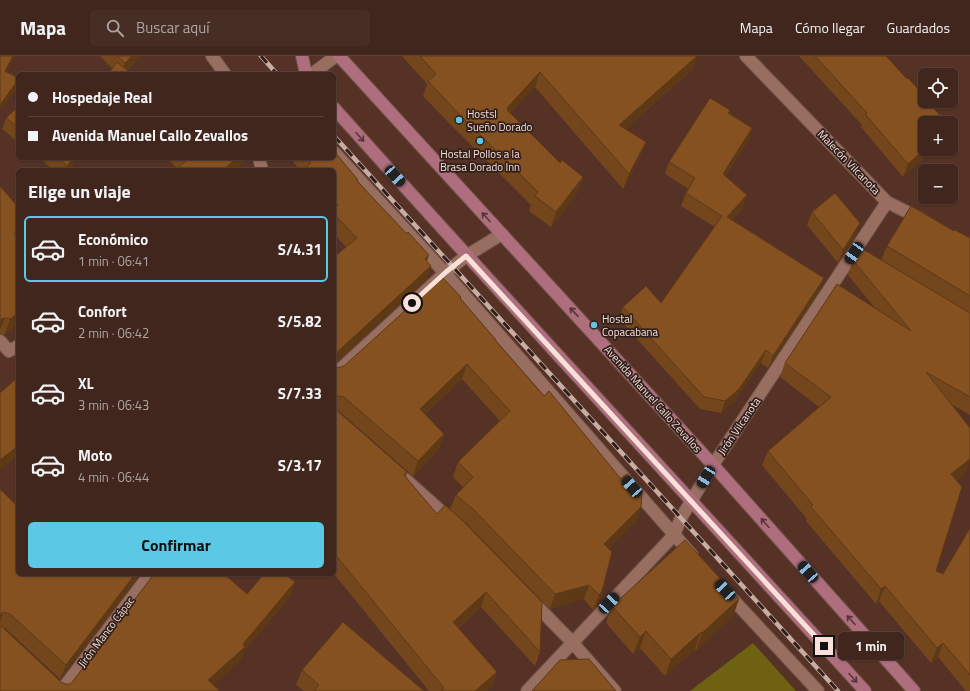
<!DOCTYPE html>
<html lang="es">
<head>
<meta charset="utf-8">
<style>
  body { margin:0; font-family:"Titillium Web",sans-serif; background:#472e25; color:#f1f3f6; height:100vh; display:flex; flex-direction:column; font-size:15px; white-space:nowrap }
  * { box-sizing:border-box; margin:0 }
  p { font-size:13px; color:#aea5a3 }
  .icon { flex:none; width:22px; height:22px; fill:none; stroke:currentColor; stroke-width:2; stroke-linecap:round; stroke-linejoin:round }
  .map { position:relative; flex:1; overflow:hidden }
  .sheet { position:absolute; left:16px; top:112px; width:320px; height:408px; display:flex; flex-direction:column; background:#40261c; border-radius:6px; box-shadow:0 1px 3px #0004,0 0 0 1px #59433b }
  .sheet>* { flex:none }
  .top-card { position:absolute; left:16px; top:16px; width:320px; height:88px; border-radius:6px; box-shadow:0 1px 3px #0004,0 0 0 1px #59433b; display:grid; align-content:center; height:88px; padding:0 12px; background:#40261c }
  .fabs { position:absolute; left:918px; top:12px; display:grid; gap:8px }
  .fabs a { display:grid; place-items:center; width:40px; height:40px; border-radius:6px; background:#40261c; box-shadow:0 1px 3px #0004,0 0 0 1px #59433b; font-size:20px }
  .end { position:absolute; width:18px; height:18px; margin:-9px; border:5px solid #f9e1d9; background:#111; box-shadow:0 0 0 2px #111 }
  .from { border-radius:50% }
  .bubble { position:absolute; height:28px; border-radius:6px; background:#40261c; box-shadow:0 1px 3px #0004,0 0 0 1px #59433b; font-size:13px; font-weight:700; line-height:28px; text-align:center }
  .car { position:absolute; width:12px; height:24px; margin:-12px -6px; border-radius:5px; box-shadow:0 0 3px 1px #0007; background:linear-gradient(#222 24%,#8ab4d8 0 40%,#222 0 76%,#8ab4d8 0 86%,#222 0) }
  .top-card b { display:flex; align-items:center; gap:14px; height:38px; font-size:15px }
  .top-card b+b { border-top:1px solid #59433b }
  .top-card i { width:10px; height:10px; background:#f1f3f6 }
  ul { padding:0; list-style:none }
  li { display:flex; align-items:center; gap:12px; height:66px; margin:0 8px 6px; padding:0 4px; border:2px solid transparent; border-radius:6px }
  li div { flex:1 }
  li b { display:block; font-size:15px }
  li em { font-style:normal; font-weight:700 }
  li.current { border-color:#5bc8e6 }
  li>.icon { width:36px; height:36px; stroke-width:1.5 }
  h2 { padding:0 12px; font-size:18px; line-height:48px }
  .primary-button { display:flex; gap:8px; margin-top:auto; padding:8px 12px }
  .primary-button a { flex:1; height:46px; border-radius:6px; background:#5bc8e6; color:#111; font-size:16px; font-weight:700; line-height:46px; text-align:center }
  header { display:flex; align-items:center; gap:24px; box-sizing:border-box; height:56px; padding:0 20px; background:#40261c; border-bottom:1px solid #59433b }
  header strong { font-size:19px }
  nav { display:flex; gap:22px; margin-inline-start:auto; font-size:14px }
  .search { width:280px; height:36px; background:#472e25; display:flex; align-items:center; gap:10px; box-sizing:border-box; padding:0 14px; border-radius:6px; color:#aea5a3; font-size:15px }
  .map>svg:first-child { display:block }
  .green { fill:#6e6112 }
  .lines { fill:none; stroke-linecap:round; stroke-linejoin:round }
  .street-casing { stroke:#6f5146; stroke-width:14 }
  .secondary-casing { stroke:#6f5146; stroke-width:14 }
  .street { stroke:#976e60; stroke-width:12 }
  .secondary { stroke:#ae6e7d; stroke-width:12 }
  .rail-casing { stroke:#c8ada3; stroke-width:4.5 }
  .rail { stroke:#301f1a; stroke-width:3; stroke-dasharray:9; stroke-linecap:butt }
  .wall { fill:#73461c }
  .shaded-wall { fill:#5e3916 }
  .building { fill:#865120; stroke:#5e3916 }
  .oneway { stroke:#563738 }
  .route { stroke:#f9e1d9; stroke-width:5 }
  .poi-dot { fill:#5bc8e6; stroke:#301f1a; stroke-width:1.5 }
  .labels { text-anchor:middle; stroke-width:3.5; stroke-linejoin:round; paint-order:stroke }
  .poi-label { font-size:11px; fill:#f9e1d9; stroke:#301f1a; text-anchor:start }
  .street-label { font-size:11px; fill:#f9e1d9; stroke:#301f1a }
</style>
</head>
<body>
<header>
<strong>Mapa</strong>
<div class="search"><svg class="icon" aria-label="search" viewBox="0 0 24 24"><circle cx="10" cy="10" r="6"/><path d="M15 15l6 6"/></svg>Buscar aquí</div>
<nav><a>Mapa</a><a>Cómo llegar</a><a>Guardados</a></nav>
</header>
<div class="map">
<svg width="970" height="635" viewBox="0 0 970 635">
  <rect width="100%" height="100%" fill="#563226"/>
  <path class="green" d="M753 587 796 635H690Z"/>
  <g class="lines">
    <defs>
      <path id="street" d="M212 0 225 18
        M746 0 887 146 921 163
        M312 18 336 0
        M334 96 445 217 692 499
        M259 102 262 114
        M0 285 9 295 18 290
        M334 319 445 217 466 200 502 178
        M405 423 452 465
        M726 536 818 635
        M530 543 572 586 615 635
        M61 635 150 518
        M527 635 674 479 681 462 713 409 887 146"/>
      <path id="secondary" d="M302 0 306 18
        M339 0 713 409 914 635
        M334 52C509 248 688 440 865 635"/>
    </defs>
    <use href="#street" class="street-casing"/>
    <use href="#secondary" class="secondary-casing"/>
    <use href="#street" class="street"/>
    <use href="#secondary" class="secondary"/>
    <defs>
      <path id="rail" d="M261 0 277 18
        M334 80 838 635"/>
    </defs>
    <use href="#rail" class="rail-casing"/>
    <use href="#rail" class="rail"/>
  </g>
  <path class="wall" d="M100 0H141L127 14 112 12Z
    M402 0H697L692 14 625 73 646 86 640 100 623 133 535 31 510 57 560 107 583 121 578 136 551 171 529 155 531 149 449 67 423 40 427 28Z
    M799 0H886L946 67 903 121 861 71 862 69Z
    M18 51V86L2 73 6 62Z
    M730 54 729 57 752 72 748 85 725 120 743 152 732 164 824 222 819 235 768 312 761 307 734 345 721 357 700 353 619 263 623 251 661 247 715 171 681 150 686 137 689 133 665 118 669 106Z
    M39 102H77L69 114H54Z
    M167 102H248L234 114H178Z
    M290 102H334L358 124V125L431 210 426 224 334 309V201L346 191 334 178V114H300Z
    M0 130 18 151V270L8 276 4 279 0 278Z
    M812 156 855 180 838 207 807 169Z
    M954 175 970 182V359L951 348 965 418 956 425 936 515 943 518 970 472V635H966L938 601 931 607 879 545 876 548 806 465 807 463 762 409 768 395 819 351 780 321 785 307 875 252 848 219 853 204H881L887 190Z
    M460 243 495 285 641 451 636 466 609 492 602 535 597 550 593 554 584 543 550 553 467 468 450 453 456 439 463 431 453 421 458 406 500 365 462 323 425 358 444 378 439 393 413 420 339 355H337L407 416 406 421 540 596 535 610 481 551 458 572 497 616 492 630 487 635H429L334 518V310L337 312 344 310Z
    M0 433 18 518H141L60 623 5 572H3L61 626 65 628H70L247 538 295 526 290 541 244 595 240 605 213 629 0 635Z
    M739 543 733 560 696 595 695 593 665 620 640 592 633 598 606 567 612 550Z
    M302 614 424 635H304L296 629Z"/>
  <path class="shaded-wall" d="M13 0H15L1 26 5 15Z
    M132 0H141L122 18H121L125 7Z
    M697 0 692 14 613 83 619 69Z
    M540 16 535 31 505 63 507 52Z
    M18 24 15 34 0 55V49Z
    M752 72 748 85 718 130 723 118Z
    M646 86 640 100 623 133 629 118Z
    M925 93H935L903 121 908 108Z
    M73 102H77L69 114H66L67 110Z
    M237 102H248L234 114H223Z
    M583 121 578 136 551 171 556 156Z
    M747 139 743 152 723 174 727 161Z
    M860 167 855 180 838 207 843 194Z
    M18 173V182L14 178Z
    M429 199 424 213 425 203Z
    M431 210 426 224 334 309V299Z
    M824 222 819 235 768 312 773 300Z
    M18 258V270L8 276 4 279 10 263 14 260Z
    M5 262 0 274V265L1 263Z
    M766 294 761 307 734 345 721 357 725 345Z
    M467 308 462 323 415 367 420 353Z
    M337 340 334 348V342Z
    M444 378 439 393 413 420 418 405Z
    M18 390V400L0 414V404Z
    M970 403 965 418 946 433 951 418Z
    M641 451 636 466 599 502 604 488Z
    M135 518H141L60 623 66 609Z
    M295 526 290 541 244 595 240 605 207 635 208 624 243 588Z
    M589 529 584 543 550 553 555 538Z
    M885 530 879 545 876 548 881 533Z
    M602 535 597 550 593 554 599 539Z
    M486 536 481 551 447 581 453 566Z
    M739 543 733 560 696 595 702 577Z
    M3 556 0 566V559Z
    M646 575 640 592 633 598 640 581Z
    M701 576 695 593 665 620 671 603Z
    M943 587 938 601 931 607 937 592Z
    M497 616 492 630 487 635H475Z"/>
  <path class="building" d="M0 0H13L5 15 18 22V24L0 49Z
    M117 0H132L125 7Z
    M420 0H697L619 69 646 86 629 118 540 16 507 52 508 53 507 54 560 107 562 104 583 121 556 156 535 140 538 136 454 53 428 25 436 18Z
    M815 0H886L907 23 908 22 925 41V45H928L946 67H925V93L908 108 865 58 867 57Z
    M117 6 132 18H108Z
    M710 42 730 54 728 57 752 72 723 118 747 139 727 161 824 222 773 300 766 294 739 333 725 345 704 341 623 251 646 230 661 247 722 160 686 137 695 122 669 106Z
    M18 51V71L6 62Z
    M334 95 358 124 357 125 407 178 408 176 429 199 425 203 431 210 334 299V201L357 182 334 158V152L338 149 334 145V114H308L306 112 311 107 307 102H334Z
    M58 102H73L67 110Z
    M185 102H237L223 114H183L180 110 187 104Z
    M0 130 18 151V173L14 178 18 182V258L14 260 10 263 5 262 1 263 0 265Z
    M835 137 860 167 843 194 812 156Z
    M911 150 954 175 955 174 970 182V240L887 190Z
    M861 192 970 257V341L926 316 970 372V403L951 418 962 431 936 515 943 518 970 472V619L943 587 937 592 885 530 881 533 811 451 813 449 768 395 831 341 785 307 837 228 911 275 853 204Z
    M442 221 461 241 460 242 496 284H495L544 340 549 335 621 423 627 418 642 434 641 451 604 488 612 496 602 535 599 539 589 529 555 538 473 453 456 439 473 421 458 406 510 355 467 308 420 353 444 378 418 405 344 341 337 340 334 342V310L337 312 344 310Z
    M18 321V390L0 404V337Z
    M334 352 407 416 404 419 437 458 445 449 462 464 542 546 540 596 486 536 453 566 497 616 475 635H442L444 632 334 497Z
    M0 433 18 451V518H135L66 609 10 558 3 556 0 559Z
    M685 484 739 543 702 577 701 576 671 603 646 575 640 581 612 550Z
    M154 518H224L247 538 264 518H285L295 526 243 588 245 591 208 624 220 635H0V569L61 626 65 628H70L73 625Z
    M343 566 424 635H314L319 629 302 614Z
    M589 603 616 635H532L560 604Z"/>
  <defs><path id="oneway-shaft" d="M-6 0H5M1.5-3L5.5 0L1.5 3" fill="none" stroke-width="1.6" stroke-linecap="round" stroke-linejoin="round"/></defs>
  <g class="oneway">
    <use href="#oneway-shaft" transform="translate(360 81) rotate(48)"/>
    <use href="#oneway-shaft" transform="translate(486 161) rotate(-132)"/>
    <use href="#oneway-shaft" transform="translate(574 256) rotate(-133)"/>
    <use href="#oneway-shaft" transform="translate(765 467) rotate(-132)"/>
    <use href="#oneway-shaft" transform="translate(851 564) rotate(-132)"/>
    <use href="#oneway-shaft" transform="translate(853 622) rotate(48)"/>
  </g>
  <g class="lines">
    <path class="route" d="M412 247 446 216 466 200 824 590"/>
  </g>
  <g class="poi-dot">
    <circle cx="459" cy="64" r="4"/>
    <circle cx="480" cy="85" r="4"/>
    <circle cx="594" cy="269" r="4"/>
  </g>
  <g class="labels">
    <g class="poi-label">
      <text x="467" y="62">Hostsl<tspan x="467" dy="13">Sueño Dorado</tspan></text>
      <text x="480" y="102" text-anchor="middle">Hostal Pollos a la<tspan x="480" dy="13">Brasa Dorado Inn</tspan></text>
      <text x="602" y="267">Hostal<tspan x="602" dy="13">Copacabana</tspan></text>
    </g>
    <g class="street-label">
      <text transform="translate(849 106) rotate(46)" y="4">Malecón Vilcanota</text>
      <text transform="translate(653 343) rotate(48)" y="4">Avenida Manuel Callo Zevallos</text>
      <text transform="translate(739 370) rotate(-56)" y="4">Jirón Vilcanota</text>
      <text transform="translate(106 576) rotate(-53)" y="4">Jirón Manco Cápac</text>
    </g>
  </g>
</svg>
<div class="fabs">
<a><svg class="icon" aria-label="locate" viewBox="0 0 24 24"><circle cx="12" cy="12" r="6"/><path d="M12 2v4M12 18v4M2 12h4M18 12h4"/></svg></a>
<a>+</a>
<a>−</a>
</div>
<i class="end from" style="left:412px;top:247px"></i>
<i class="end" style="left:824px;top:590px"></i>
<div class="bubble" style="left:838px;top:576px;width:66px">1 min</div>
<i class="car" style="left:395px;top:120px;rotate:138deg"></i>
<i class="car" style="left:854px;top:197px;rotate:214deg"></i>
<i class="car" style="left:706px;top:421px;rotate:211deg"></i>
<i class="car" style="left:632px;top:431px;rotate:319deg"></i>
<i class="car" style="left:808px;top:516px;rotate:319deg"></i>
<i class="car" style="left:725px;top:534px;rotate:317deg"></i>
<i class="car" style="left:609px;top:547px;rotate:43deg"></i>
<div class="top-card">
<b><i class="from"></i>Hospedaje Real</b>
<b><i></i>Avenida Manuel Callo Zevallos</b>
</div>
<section class="sheet">
<h2>Elige un viaje</h2>
<ul>
<li class="current"><svg class="icon" aria-label="car" viewBox="0 0 24 24"><path d="M5 17H2v-5l4-1 3-4h7l3 4 3 1v5h-3M9 17h6M6 11h13"/><circle cx="7" cy="17" r="2"/><circle cx="17" cy="17" r="2"/></svg><div><b>Económico</b><p>1 min · 06:41</p></div><em>S/4.31</em></li>
<li><svg class="icon" aria-label="car" viewBox="0 0 24 24"><path d="M5 17H2v-5l4-1 3-4h7l3 4 3 1v5h-3M9 17h6M6 11h13"/><circle cx="7" cy="17" r="2"/><circle cx="17" cy="17" r="2"/></svg><div><b>Confort</b><p>2 min · 06:42</p></div><em>S/5.82</em></li>
<li><svg class="icon" aria-label="car" viewBox="0 0 24 24"><path d="M5 17H2v-5l4-1 3-4h7l3 4 3 1v5h-3M9 17h6M6 11h13"/><circle cx="7" cy="17" r="2"/><circle cx="17" cy="17" r="2"/></svg><div><b>XL</b><p>3 min · 06:43</p></div><em>S/7.33</em></li>
<li><svg class="icon" aria-label="car" viewBox="0 0 24 24"><path d="M5 17H2v-5l4-1 3-4h7l3 4 3 1v5h-3M9 17h6M6 11h13"/><circle cx="7" cy="17" r="2"/><circle cx="17" cy="17" r="2"/></svg><div><b>Moto</b><p>4 min · 06:44</p></div><em>S/3.17</em></li>
</ul>
<div class="primary-button"><a>Confirmar</a></div>
</section>
</div>
</body>
</html>
